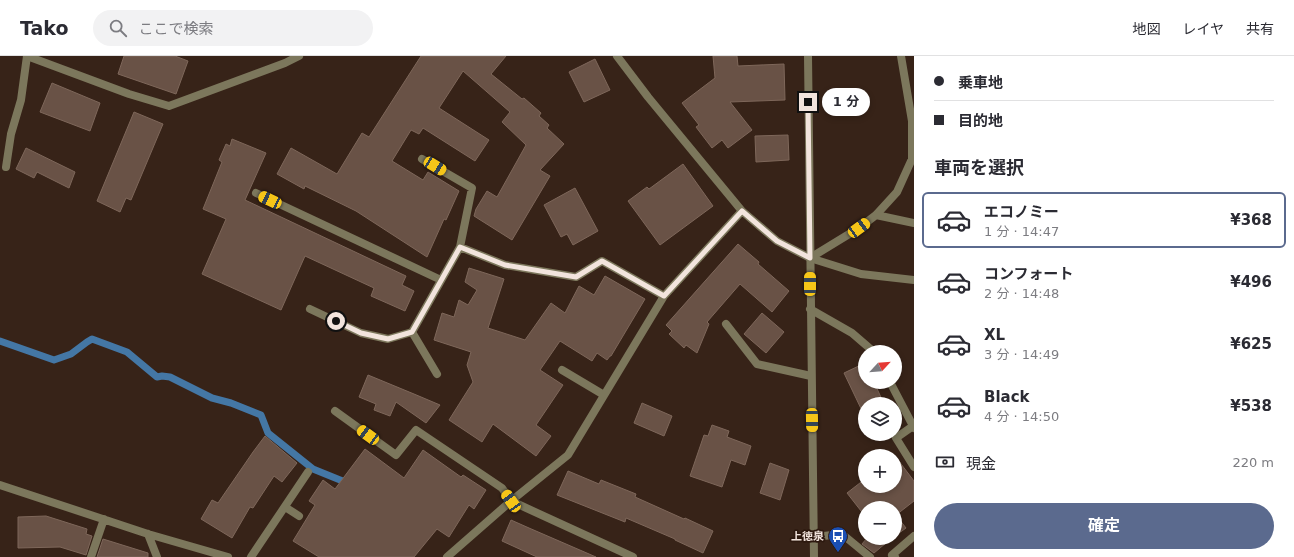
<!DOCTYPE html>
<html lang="ja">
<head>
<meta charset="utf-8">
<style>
  body { margin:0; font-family:"DejaVu Sans","Noto Sans JP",sans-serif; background:#f2f2f3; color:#2b2b33; height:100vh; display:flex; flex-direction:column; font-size:15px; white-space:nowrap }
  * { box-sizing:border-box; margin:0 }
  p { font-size:13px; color:#7c7c81 }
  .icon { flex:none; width:22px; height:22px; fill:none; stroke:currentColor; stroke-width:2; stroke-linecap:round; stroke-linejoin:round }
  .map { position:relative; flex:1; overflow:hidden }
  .details { display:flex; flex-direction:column; background:#fff; width:380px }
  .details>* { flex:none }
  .banner { display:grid; align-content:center; height:88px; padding:0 20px; background:#fff }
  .needle { width:26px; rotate:64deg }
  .controls { position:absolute; left:858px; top:289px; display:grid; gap:8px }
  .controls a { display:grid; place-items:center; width:44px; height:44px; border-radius:50%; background:#fff; box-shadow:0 2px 6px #0003; font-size:20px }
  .end { position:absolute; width:18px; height:18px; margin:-9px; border:5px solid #f2e4dd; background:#111; box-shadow:0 0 0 2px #111 }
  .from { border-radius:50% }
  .bubble { position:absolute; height:28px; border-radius:14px; background:#fff; box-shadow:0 2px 6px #0003; font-size:13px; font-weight:700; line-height:28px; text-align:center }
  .car { position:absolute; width:12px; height:24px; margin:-12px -6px; border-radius:5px; box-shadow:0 0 3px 1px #0007; background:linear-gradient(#f5c518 24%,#345 0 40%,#f5c518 0 76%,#345 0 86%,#f5c518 0) }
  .banner b { display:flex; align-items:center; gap:14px; height:38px; font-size:15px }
  .banner b+b { border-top:1px solid #e1e1e2 }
  .banner i { width:10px; height:10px; background:#2b2b33 }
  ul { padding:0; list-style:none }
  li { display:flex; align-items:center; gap:12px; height:56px; margin:0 8px 6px; padding:0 12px; border:2px solid transparent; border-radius:6px }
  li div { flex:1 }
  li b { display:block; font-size:15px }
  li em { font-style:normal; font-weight:700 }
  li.on { border-color:#5b6a8e }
  li>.icon { width:36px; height:36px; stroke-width:1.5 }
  h2 { padding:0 20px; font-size:18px; line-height:48px }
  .pay { display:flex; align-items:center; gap:10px; height:44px; padding:0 20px; font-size:15px }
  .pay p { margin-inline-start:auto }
  .cta { display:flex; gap:8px; margin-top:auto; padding:8px 20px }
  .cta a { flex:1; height:46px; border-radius:24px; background:#5b6a8e; color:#fff; font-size:16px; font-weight:700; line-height:46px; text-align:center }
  header { display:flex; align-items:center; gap:24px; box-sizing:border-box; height:56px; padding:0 20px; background:#fff; border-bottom:1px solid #e1e1e2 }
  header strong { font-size:19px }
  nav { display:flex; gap:22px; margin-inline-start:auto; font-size:14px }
  .search { width:280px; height:36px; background:#f2f2f3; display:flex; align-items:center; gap:10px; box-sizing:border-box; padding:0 14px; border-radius:22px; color:#7c7c81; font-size:15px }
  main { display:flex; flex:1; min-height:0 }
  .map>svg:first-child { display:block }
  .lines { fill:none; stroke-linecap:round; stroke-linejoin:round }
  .stream { stroke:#4477a5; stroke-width:7 }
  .building { fill:#695246; stroke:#7e675a }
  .service { stroke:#7c775c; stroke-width:8 }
  .minor { stroke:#7c775c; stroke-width:8 }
  .tertiary { stroke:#7c775c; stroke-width:8 }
  .route { stroke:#f2e4dd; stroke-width:5 }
  .labels { text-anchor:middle; stroke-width:3.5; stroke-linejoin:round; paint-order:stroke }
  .poi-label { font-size:11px; font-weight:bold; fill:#f2e4dd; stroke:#2d190f; text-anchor:end }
</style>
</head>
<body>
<header>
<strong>Tako</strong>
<div class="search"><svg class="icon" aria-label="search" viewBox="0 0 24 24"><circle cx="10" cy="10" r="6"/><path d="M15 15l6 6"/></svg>ここで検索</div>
<nav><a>地図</a><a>レイヤ</a><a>共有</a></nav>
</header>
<main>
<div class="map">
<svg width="914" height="501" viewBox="0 0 914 501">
  <rect width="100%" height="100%" fill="#372318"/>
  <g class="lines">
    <path class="stream" d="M0 285 54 304 71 298 87 286 92 283 127 296 157 321 162 320 170 321 212 342 231 347 261 359 268 377 313 413 350 428"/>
  </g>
  <path class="building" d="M124 0H175L188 5 176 38 118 18Z
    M421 0H506L491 18 522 43 524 42 541 57 539 60 549 69 547 72 564 88 540 114 550 120 512 184 474 160 476 153 487 135 497 141 526 89 502 66 510 56 463 15 439 52 489 84 475 105 423 72 419 78 411 74 392 105 423 124 428 116 459 135 446 164 444 163 427 201 356 155 305 130 304 133 277 118 291 92 337 118 362 77 369 81Z
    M713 0H737L738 10 784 8 785 44 730 46 752 74 728 92 722 84 712 92 696 71 699 69 682 47 715 22Z
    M595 3 610 34 584 46 569 16Z
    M52 27 100 47 90 75 40 56Z
    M134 56 163 68 131 144 126 142 120 156 97 145Z
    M788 79 789 104 756 106 755 80Z
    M232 83 266 97 245 144 406 220 402 229 414 235 405 255 371 240 374 232 305 200 281 254 202 218 226 163 203 153 222 106 219 104 226 88 230 90Z
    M26 92 75 116 69 132 37 116 34 122 16 113Z
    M683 108 713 150 660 189 628 145 647 131 649 133Z
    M575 132 598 175 573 189 567 178 561 181 544 149Z
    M738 188 759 206 758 208 789 235 772 256 740 228 707 266 709 268 697 297 686 289 684 292 669 278 672 275 666 269Z
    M469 212 504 223 488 272 525 284 551 247 565 257 579 230 594 239 605 220 645 243 611 300H610L607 304 597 297 592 305 560 285 540 314 563 329 536 369 551 380 536 400 493 368 482 386 449 364 473 326 467 309 471 296 434 284 442 257 454 261 459 244 468 249 477 234 465 226Z
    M762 257 784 276 766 297 744 278Z
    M865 307V326H874L884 348H865V361L844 317Z
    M368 319 414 338 440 349 426 367 396 346 390 360 374 354 376 348 359 341Z
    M642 347 672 360 664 380 634 367Z
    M712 369 729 375 727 381 751 390 745 409 731 404 722 431 690 420 704 379 708 380Z
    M265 380 297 407 282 426 274 420 253 452 250 451 232 482 201 463 212 444 218 447 253 396Z
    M365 393 404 422 423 394 461 421 463 419 486 434 474 453 469 449 449 481 437 473 414 501H319L293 485 315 449 309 445 323 424 335 433Z
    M895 400 914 425V445L896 459 906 472 895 480V452H865V460L847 437 865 423V430H895Z
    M770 407 789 414 780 444 760 437Z
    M568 415 599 428 601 424 636 438 635 441 684 463 685 462 713 475 703 497 675 484V483L626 462 625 466 557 439Z
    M46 460 87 473 86 478 92 480 86 499 60 491 18 492V461Z
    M511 464 529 472 596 501H537L502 485Z
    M867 482H892L874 497 862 488Z
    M103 483 148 497V501H97Z"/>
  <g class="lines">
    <path class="service" d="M6 111 11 78 21 44 27 0"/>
    <path class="minor" d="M27 0 129 38 169 50 285 7 299 0
      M617 0 648 41 742 155 777 185 810 202 861 218 914 224
      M422 103 472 132 460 191
      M256 137 441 224
      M876 159 914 167
      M810 202 859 172 876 159 897 136 912 103V65L901 0
      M310 253 361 277 388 283 412 276
      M810 253 852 277 874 296
      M726 268 757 308 811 320
      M562 314 604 339
      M437 318 412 276 460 191 505 209 576 221 602 205 664 240
      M890 326 914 372
      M335 355 396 399 416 374 502 432 511 445 633 501
      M913 370 896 382 914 411
      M0 429 148 478 228 501
      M285 451 299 460
      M148 478 157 501
      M814 481 842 478 870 501
      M91 501 104 463
      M251 501 308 416
      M447 501 511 445 568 399 664 240 742 155
      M895 501 892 499 914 480"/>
    <path class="tertiary" d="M808 0 814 501"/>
  </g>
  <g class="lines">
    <path class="route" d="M336 265 361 277 388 283 412 276 460 191 505 209 576 221 602 205 664 240 742 155 777 185 810 202 808 46"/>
  </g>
  <defs>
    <symbol id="bus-pin" viewBox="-11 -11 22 30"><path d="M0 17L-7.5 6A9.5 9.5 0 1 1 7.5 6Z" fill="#1a4fb4" stroke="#2d190f"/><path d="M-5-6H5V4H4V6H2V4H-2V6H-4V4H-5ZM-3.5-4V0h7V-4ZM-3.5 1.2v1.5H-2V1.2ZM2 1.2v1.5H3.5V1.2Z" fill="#fff"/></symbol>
  </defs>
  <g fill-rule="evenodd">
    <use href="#bus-pin" x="827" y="469" width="22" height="30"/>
  </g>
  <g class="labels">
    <g class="poi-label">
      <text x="824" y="484">上徳泉</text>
    </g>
  </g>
</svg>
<div class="controls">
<a><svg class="needle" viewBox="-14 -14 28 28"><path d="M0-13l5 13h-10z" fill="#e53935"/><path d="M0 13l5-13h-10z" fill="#7c7c81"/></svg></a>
<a><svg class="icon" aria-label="layers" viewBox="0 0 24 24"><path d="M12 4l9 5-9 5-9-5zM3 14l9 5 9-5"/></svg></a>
<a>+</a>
<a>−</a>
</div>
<i class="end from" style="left:336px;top:265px"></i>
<i class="end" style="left:808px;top:46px"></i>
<div class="bubble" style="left:822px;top:32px;width:48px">1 分</div>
<i class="car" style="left:435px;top:110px;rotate:121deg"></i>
<i class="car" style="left:270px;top:144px;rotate:295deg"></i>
<i class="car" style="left:859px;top:172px;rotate:54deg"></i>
<i class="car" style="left:810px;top:228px;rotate:0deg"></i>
<i class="car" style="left:812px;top:364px;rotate:179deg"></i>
<i class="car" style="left:368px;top:379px;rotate:306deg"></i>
<i class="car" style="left:511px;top:445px;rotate:325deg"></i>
</div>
<section class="details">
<div class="banner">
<b><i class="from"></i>乗車地</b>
<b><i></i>目的地</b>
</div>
<h2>車両を選択</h2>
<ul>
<li class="on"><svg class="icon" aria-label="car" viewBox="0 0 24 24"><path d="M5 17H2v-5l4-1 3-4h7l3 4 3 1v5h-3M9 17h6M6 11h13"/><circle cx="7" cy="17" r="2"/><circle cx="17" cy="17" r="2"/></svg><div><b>エコノミー</b><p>1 分 · 14:47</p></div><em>¥368</em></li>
<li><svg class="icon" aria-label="car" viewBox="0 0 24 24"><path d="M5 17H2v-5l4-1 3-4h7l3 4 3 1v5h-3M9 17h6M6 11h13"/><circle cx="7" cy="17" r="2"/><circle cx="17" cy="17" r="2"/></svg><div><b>コンフォート</b><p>2 分 · 14:48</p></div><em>¥496</em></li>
<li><svg class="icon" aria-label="car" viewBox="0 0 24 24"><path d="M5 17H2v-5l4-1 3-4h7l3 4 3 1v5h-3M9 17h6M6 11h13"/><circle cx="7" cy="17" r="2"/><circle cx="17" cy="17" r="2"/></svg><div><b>XL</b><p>3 分 · 14:49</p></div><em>¥625</em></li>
<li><svg class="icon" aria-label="car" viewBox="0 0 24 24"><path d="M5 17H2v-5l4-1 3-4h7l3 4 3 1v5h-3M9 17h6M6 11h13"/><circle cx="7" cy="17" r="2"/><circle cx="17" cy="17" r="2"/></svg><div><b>Black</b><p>4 分 · 14:50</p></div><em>¥538</em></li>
</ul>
<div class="pay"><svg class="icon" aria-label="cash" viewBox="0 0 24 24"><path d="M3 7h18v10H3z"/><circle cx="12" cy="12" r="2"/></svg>現金<p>220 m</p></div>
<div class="cta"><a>確定</a></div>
</section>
</main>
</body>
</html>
